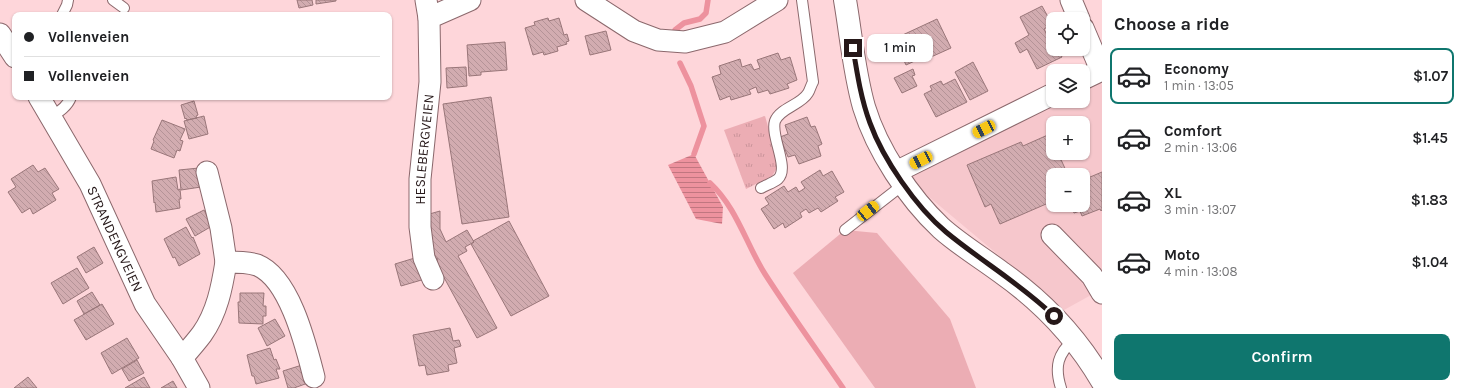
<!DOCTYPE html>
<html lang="en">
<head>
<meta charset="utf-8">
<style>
  body { margin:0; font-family:Karla,sans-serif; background:#f2f2f2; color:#202124; height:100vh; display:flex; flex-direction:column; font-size:15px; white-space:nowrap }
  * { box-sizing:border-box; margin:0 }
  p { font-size:13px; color:#757577 }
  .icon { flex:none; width:22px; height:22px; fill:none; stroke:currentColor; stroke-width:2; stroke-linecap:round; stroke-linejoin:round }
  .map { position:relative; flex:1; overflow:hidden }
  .side { display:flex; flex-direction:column; background:#fff; width:360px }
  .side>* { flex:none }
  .banner { position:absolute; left:12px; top:12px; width:380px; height:88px; border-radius:8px; box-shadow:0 1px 3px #0004; display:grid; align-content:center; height:88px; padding:0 12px; background:#fff }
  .fabs { position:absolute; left:1046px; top:12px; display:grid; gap:8px }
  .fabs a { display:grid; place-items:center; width:44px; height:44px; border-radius:8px; background:#fff; box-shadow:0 1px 3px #0004; font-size:20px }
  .end { position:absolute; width:18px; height:18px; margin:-9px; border:5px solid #261819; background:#fff; box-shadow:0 0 0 2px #fff }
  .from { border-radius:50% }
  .bubble { position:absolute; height:28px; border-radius:8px; background:#fff; box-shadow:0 1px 3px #0004; font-size:13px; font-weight:600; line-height:28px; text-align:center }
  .car { position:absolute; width:12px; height:24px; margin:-12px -6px; border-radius:5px; box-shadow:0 0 3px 1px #0007; background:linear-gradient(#f5c518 24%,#345 0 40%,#f5c518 0 76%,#345 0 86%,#f5c518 0) }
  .banner b { display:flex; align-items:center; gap:14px; height:38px; font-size:15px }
  .banner b+b { border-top:1px solid #e0e0e0 }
  .banner i { width:10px; height:10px; background:#202124 }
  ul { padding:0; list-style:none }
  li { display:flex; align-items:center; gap:12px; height:56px; margin:0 8px 6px; padding:0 4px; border:2px solid transparent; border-radius:8px }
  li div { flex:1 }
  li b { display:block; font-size:15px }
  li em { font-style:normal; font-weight:600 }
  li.current { border-color:#0f766e }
  li>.icon { width:36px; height:36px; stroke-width:1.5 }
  h2 { padding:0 12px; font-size:18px; line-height:48px }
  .button { display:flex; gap:8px; margin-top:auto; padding:8px 12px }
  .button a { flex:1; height:46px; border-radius:8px; background:#0f766e; color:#fff; font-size:16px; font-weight:600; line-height:46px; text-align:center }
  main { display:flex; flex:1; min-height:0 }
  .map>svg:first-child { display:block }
  .built { fill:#f6c7cc; fill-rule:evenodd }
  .grass { fill:#ecadb4 }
  .park { fill:url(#park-tufts) }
  .water { fill:url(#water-rules) }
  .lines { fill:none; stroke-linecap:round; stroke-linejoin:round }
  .stream { stroke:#ed929e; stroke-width:5.5 }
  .building { fill:url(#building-back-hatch); stroke:#997679 }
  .lane-casing { stroke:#8b686c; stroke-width:12 }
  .street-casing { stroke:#8b686c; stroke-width:23 }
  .secondary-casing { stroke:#8b686c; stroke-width:24 }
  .lane { stroke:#fff; stroke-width:10 }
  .street { stroke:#fff; stroke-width:21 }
  .secondary { stroke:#fff; stroke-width:22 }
  .route { stroke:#261819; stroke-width:5 }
  .labels { text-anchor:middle; stroke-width:3; stroke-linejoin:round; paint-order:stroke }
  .street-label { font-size:14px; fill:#261819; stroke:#fed6da }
</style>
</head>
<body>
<main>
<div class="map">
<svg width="1102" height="388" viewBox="0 0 1102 388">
  <defs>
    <pattern id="park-tufts" width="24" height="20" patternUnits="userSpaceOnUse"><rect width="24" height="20" fill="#ecadb4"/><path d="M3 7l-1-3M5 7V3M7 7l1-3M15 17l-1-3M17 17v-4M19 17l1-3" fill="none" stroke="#ca949a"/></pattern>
    <pattern id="water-rules" width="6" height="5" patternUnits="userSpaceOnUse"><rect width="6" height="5" fill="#ed929e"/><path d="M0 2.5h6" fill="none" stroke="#c07680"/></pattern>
    <pattern id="building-back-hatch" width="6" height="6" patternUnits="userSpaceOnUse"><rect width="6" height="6" fill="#d2acb0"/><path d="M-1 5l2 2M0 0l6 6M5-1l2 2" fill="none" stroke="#b49397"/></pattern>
  </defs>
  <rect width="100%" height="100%" fill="#fed6da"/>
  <path class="built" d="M1098 80 1102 85V289L1064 310 922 191 912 175 1058 101H1083V88ZM1053 123H1083V153H1053ZM1053 175H1083V205H1053Z"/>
  <path class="grass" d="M845 230 877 233 950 319 976 388H875L793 273Z"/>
  <path class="park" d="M765 116 776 155 777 168 772 176 746 189 724 130Z"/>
  <path class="water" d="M694 154 723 207 722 224 696 219 668 165Z"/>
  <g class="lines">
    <path class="stream" d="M674 34 675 30 684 23 700 19 706 13 708 0
      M680 63 691 86 704 126 694 154
      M710 183C737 208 746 244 765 274 790 313 817 350 843 388"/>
  </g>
  <path class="building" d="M297 0H312L313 5 299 8Z
    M316 0H336V1L316 4Z
    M1042 6 1052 24 1044 29 1049 39 1052 37 1053 38V49H1058L1062 57 1037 69 1027 49 1020 53 1015 43 1029 35 1020 17Z
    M548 18 549 21 559 18 564 35 567 34 569 41 566 42 567 44 557 47 558 51 544 55 543 52 533 55 525 28 535 25 534 22Z
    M937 19 951 48 931 57 930 54 906 65 894 39Z
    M606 31 611 50 590 55 585 36Z
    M505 42 507 70 481 72V75L469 76 467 45Z
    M778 53 781 60 790 57 797 80 787 84 789 88 770 94 768 90 758 93 756 87 749 90 751 94 731 100 730 96 720 100 712 77 721 74 719 66 740 59 742 67 751 64 754 70 760 68 757 60Z
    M973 62 988 91 970 100 955 72Z
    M466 67 467 86 447 88 446 68Z
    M913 69 915 75 912 76 917 86 902 93 894 78Z
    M955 79 967 102 936 117 924 94 932 90 930 86 941 81 943 85Z
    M491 97 509 217 462 224 443 104Z
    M194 101 198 115 196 116 197 118 187 120 186 118 185 119 181 105Z
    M204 116 208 134 189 139 184 121Z
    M807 117 811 127 815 126 822 144 818 146 821 156 799 164 795 155 788 157 780 137 788 134 785 125Z
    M162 120 185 129 180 140 183 141 180 151 177 150 174 158 151 149 154 141 153 140Z
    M1050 134 1053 141V153H1058L1068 175H1053V201L1000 224 991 204 985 207 967 165 1021 142 1023 146Z
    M33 165 38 172 45 168 59 189 52 193 56 200 33 214 30 208 22 213 8 192 16 187 11 179Z
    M199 168 201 187 181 190 179 170Z
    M820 170 823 176 832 171 844 192 835 197 838 201 821 212 818 208 809 213 806 209 800 213 802 217 785 228 783 223 774 229 761 209 769 204 765 198 784 186 788 192 796 187 799 192 805 188 801 182Z
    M1102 172V210L1101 211 1100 209 1082 216 1080 211 1074 213 1071 206 1083 205V180Z
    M176 177 178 190 180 189 181 199H179L180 208 156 212 155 202 154 203 152 181Z
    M204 210 212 226 195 236 186 219Z
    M440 211V229L446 242 467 230 474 242 465 247 467 251 458 256 497 328 477 338 435 261 438 260 437 258 433 260 431 255 434 253 426 235V215Z
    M509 221 549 296 511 316 471 244 474 242 473 241Z
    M186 227 192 238 193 237 200 254 179 266 175 257 173 258 164 239Z
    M94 247 103 263 86 273 77 257Z
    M418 257 425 279 401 286 395 264Z
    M77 268 89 288 63 304 51 283Z
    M92 292 100 305 84 314 77 301Z
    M240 293H264L263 306H266V316H263V324L239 323 238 302H240Z
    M102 304 114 324 86 340 74 320Z
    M275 319 285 336 267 346 258 328Z
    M450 328 453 341 459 340 461 346 454 348 457 363 448 365 449 371 427 375 425 365 419 366 413 335Z
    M127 338 139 358 112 374 101 353Z
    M270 348 274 360 276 359 280 369H276L279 378 256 384 254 376H252L247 355Z
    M137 360 144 373 129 381 122 369Z
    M302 365 308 383 294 388H288L283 371Z
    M28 377 37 388H14Z
    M144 377 150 388H125Z
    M173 381 177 388H161Z"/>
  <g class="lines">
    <defs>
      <path id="lane" d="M113 0 124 8
        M62 15 67 5 68 0
        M51 117C59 112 68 106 71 97
        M761 188C766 185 773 183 778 179 790 168 770 136 775 121 780 108 801 105 808 93 810 90 811 85 813 82L802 0
        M845 230 904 184
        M1061 388C1054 366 1058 354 1074 339"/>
      <g id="street">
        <path d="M426 0 429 18"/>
        <path d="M586 0 634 31 658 40 685 42 725 32 777 0"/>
        <path d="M1071 0 1079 19"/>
        <path d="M1083 28 1101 70"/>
        <path d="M0 34 15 57"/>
        <path d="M1083 79 1102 70"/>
        <path id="s1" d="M39 97 90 184 145 304 182 358 199 388"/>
        <path d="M207 172 221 228 226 262"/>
        <path d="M896 172 1053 94"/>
        <path d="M1052 235 1092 276 1102 293"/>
        <path id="s2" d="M433 279 424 258 420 227V179L430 82 429 18 470 0"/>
        <path d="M182 358C189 350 196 342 202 334 217 313 222 287 226 262 236 262 248 262 257 265 290 278 306 346 314 377"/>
      </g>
      <path id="secondary" d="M845 0C851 35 854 72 864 107 877 150 909 198 941 228 960 245 982 258 1002 273 1043 302 1077 338 1102 381"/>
    </defs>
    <use href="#lane" class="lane-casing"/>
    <use href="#street" class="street-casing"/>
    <use href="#secondary" class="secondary-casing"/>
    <use href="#lane" class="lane"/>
    <use href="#street" class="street"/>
    <use href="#secondary" class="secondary"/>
  </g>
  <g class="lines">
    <path class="route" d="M853 48C857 73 861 99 870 123 883 159 916 207 946 232 981 261 1021 284 1054 316"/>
  </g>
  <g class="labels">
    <g class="street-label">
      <text dy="5" stroke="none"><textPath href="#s2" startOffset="132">HESLEBERGVEIEN</textPath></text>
      <text dy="5" stroke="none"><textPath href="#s1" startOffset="161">STRANDENGVEIEN</textPath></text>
    </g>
  </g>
</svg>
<div class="fabs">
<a><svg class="icon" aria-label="locate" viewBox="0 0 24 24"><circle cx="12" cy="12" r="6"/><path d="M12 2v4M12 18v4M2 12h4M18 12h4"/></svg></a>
<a><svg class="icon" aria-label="layers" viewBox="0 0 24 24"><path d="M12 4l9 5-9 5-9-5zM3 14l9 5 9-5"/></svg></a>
<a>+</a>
<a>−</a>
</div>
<i class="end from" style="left:1054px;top:316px"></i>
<i class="end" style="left:853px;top:48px"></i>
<div class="bubble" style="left:867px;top:34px;width:66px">1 min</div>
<i class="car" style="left:984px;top:129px;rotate:243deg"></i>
<i class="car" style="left:921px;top:160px;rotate:243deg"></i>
<i class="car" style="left:868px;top:211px;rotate:52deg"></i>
<div class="banner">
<b><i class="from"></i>Vollenveien</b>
<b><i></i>Vollenveien</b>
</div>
</div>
<section class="side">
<h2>Choose a ride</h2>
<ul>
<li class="current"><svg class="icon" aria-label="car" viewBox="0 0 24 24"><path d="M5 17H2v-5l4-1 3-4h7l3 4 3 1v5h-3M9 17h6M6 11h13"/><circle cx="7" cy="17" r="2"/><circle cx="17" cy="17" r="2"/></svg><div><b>Economy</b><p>1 min · 13:05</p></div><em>$1.07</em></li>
<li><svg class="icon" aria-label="car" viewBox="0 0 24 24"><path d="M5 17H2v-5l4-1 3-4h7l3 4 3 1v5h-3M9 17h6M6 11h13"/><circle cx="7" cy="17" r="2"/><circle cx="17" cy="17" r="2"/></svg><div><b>Comfort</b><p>2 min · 13:06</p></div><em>$1.45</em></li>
<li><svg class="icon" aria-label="car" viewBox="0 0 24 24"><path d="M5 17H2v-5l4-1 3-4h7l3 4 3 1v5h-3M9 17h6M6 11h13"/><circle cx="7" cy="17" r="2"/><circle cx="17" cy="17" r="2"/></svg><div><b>XL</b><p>3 min · 13:07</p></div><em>$1.83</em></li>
<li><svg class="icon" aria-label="car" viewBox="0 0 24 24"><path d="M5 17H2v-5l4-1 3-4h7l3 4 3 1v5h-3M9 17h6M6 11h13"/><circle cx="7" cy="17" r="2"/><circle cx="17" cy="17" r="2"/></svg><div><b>Moto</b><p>4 min · 13:08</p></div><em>$1.04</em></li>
</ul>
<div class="button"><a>Confirm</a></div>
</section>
</main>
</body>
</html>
